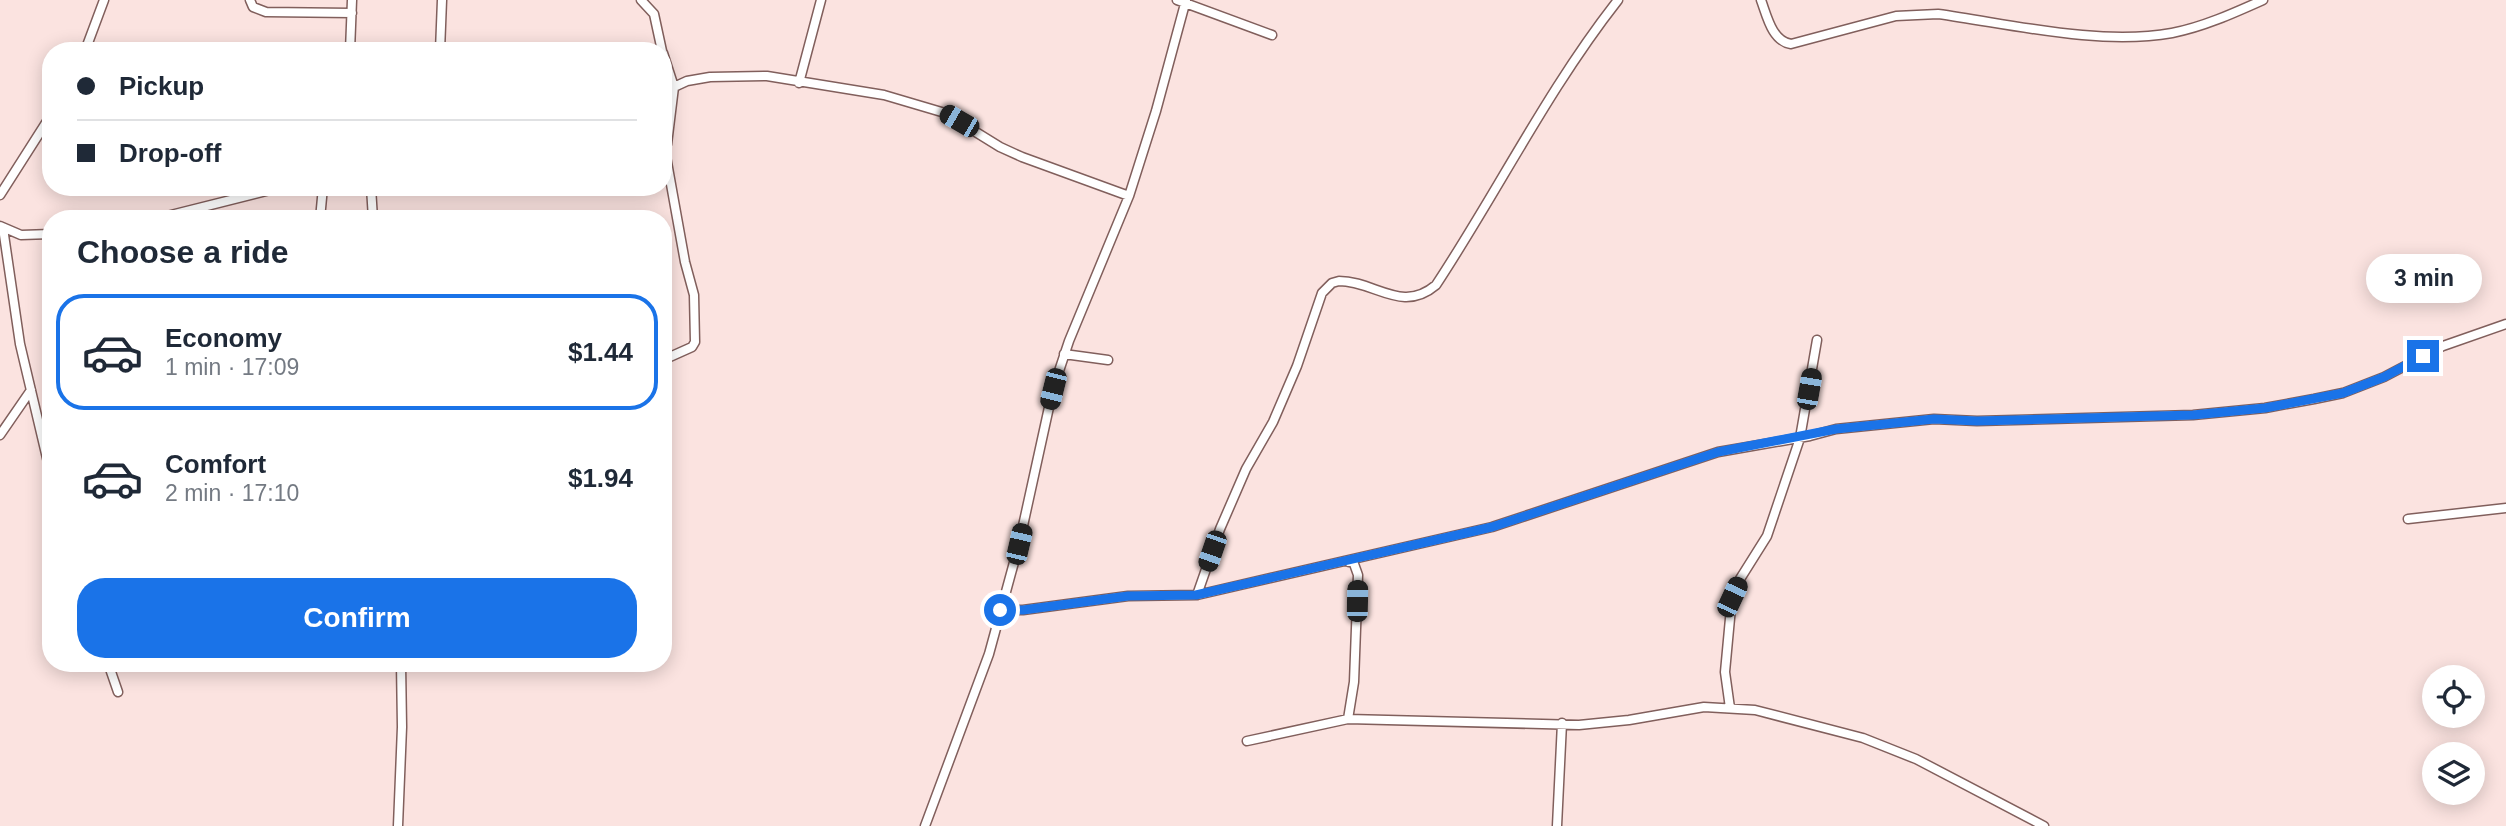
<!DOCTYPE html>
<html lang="en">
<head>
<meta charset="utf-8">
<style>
  body { margin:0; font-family:Arial,sans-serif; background:#f6f6f7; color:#1f2937; height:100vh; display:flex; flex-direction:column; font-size:26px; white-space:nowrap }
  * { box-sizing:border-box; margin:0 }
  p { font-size:23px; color:#747a83 }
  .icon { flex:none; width:38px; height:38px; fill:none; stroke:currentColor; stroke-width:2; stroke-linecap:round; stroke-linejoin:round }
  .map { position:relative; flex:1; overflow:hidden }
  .details { position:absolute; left:42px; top:210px; width:630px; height:462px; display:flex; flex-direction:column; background:#fff; border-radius:28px; box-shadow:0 4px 18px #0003 }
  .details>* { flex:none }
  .top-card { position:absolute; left:42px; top:42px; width:630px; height:154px; border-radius:28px; box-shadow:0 4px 18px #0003; display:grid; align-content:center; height:154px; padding:0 35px; background:#fff }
  .controls { position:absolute; left:2422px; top:665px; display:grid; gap:14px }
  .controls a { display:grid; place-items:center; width:63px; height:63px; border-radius:50%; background:#fff; box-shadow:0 4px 18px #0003; font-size:35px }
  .end { position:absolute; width:32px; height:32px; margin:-16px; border:9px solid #1a73e8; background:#fff; box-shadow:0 0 0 4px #fff }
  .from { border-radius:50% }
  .bubble { position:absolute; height:49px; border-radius:24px; background:#fff; box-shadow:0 4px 18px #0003; font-size:23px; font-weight:700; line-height:49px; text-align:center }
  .car { position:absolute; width:21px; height:42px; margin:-21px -10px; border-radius:9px; box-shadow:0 0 5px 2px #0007; background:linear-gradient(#222 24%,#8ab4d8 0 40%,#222 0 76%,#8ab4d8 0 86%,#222 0) }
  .top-card b { display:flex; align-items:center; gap:24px; height:66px; font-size:26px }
  .top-card b+b { border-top:2px solid #e0e1e3 }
  .top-card i { width:18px; height:18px; background:#1f2937 }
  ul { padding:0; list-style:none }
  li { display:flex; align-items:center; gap:21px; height:116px; margin:0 14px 10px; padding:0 21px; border:4px solid transparent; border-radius:28px }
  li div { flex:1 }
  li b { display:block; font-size:26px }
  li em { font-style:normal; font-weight:700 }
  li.active { border-color:#1a73e8 }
  li>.icon { width:63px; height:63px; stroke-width:1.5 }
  h2 { padding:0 35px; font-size:32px; line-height:84px }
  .cta { display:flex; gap:14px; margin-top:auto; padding:14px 35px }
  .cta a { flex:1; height:80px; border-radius:28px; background:#1a73e8; color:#fff; font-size:28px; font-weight:700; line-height:80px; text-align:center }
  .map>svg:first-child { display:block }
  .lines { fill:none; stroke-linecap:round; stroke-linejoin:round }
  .street-casing { stroke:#815f5c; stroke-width:11 }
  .street { stroke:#fff; stroke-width:8 }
  .route { stroke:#1a73e8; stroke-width:9 }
</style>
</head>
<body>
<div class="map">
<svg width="2506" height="826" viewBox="0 0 2506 826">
  <rect width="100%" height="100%" fill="#fbe3e0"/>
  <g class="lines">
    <defs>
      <path id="street" d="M250 0 253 7 266 12 352 13
        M641 0 654 14 662 51
        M1177 0 1272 35
        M1761 0C1767 16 1772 41 1791 44L1896 16 1938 14C2011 24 2099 46 2172 33 2203 27 2234 13 2263 0
        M85 51 104 0
        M350 51 352 0
        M440 51 442 0
        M663 53 674 87
        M799 83 821 0
        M663 153 667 144 674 87 687 81 710 77 767 76 884 95 945 113 1000 147 1022 157 1129 196
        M371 187 373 219
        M0 195 51 115
        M155 219 282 187
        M320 219 323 187
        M0 226 21 235 51 234
        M3 228 20 344 51 475
        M1064 354 1108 360
        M663 360 692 347 695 342 694 295 685 262 665 151
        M0 435 31 390
        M2408 519 2506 508
        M1349 562 1353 561 1358 575 1354 682 1348 719 1579 725 1629 720 1704 707 1755 710 1863 738 1916 759 2044 826
        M1197 595 1220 529 1246 469 1273 422 1297 366 1322 293 1332 283 1339 281C1375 281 1402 314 1436 285 1498 191 1548 89 1618 0
        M1000 610H1023L1128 596 1197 595 1492 527 1718 452 1810 436 1836 429 1934 419 1977 421 2193 415 2265 408 2314 399 2343 393 2384 377 2443 346 2506 324
        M108 663 118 692
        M1730 708 1725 672 1732 597 1740 579 1767 536 1800 438 1817 340
        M1247 741 1348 719
        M398 826 402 727 401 663
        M925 826 989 654 1019 544 1053 389 1069 341 1129 196 1156 111 1186 0
        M1557 826 1562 723"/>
    </defs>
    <use href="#street" class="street-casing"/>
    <use href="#street" class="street"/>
  </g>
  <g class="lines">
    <path class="route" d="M1000 610H1023L1128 596 1196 595 1492 527 1718 452 1836 429 1934 419 1977 421 2193 415 2265 408 2343 393 2384 377 2423 356"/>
  </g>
</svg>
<div class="controls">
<a><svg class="icon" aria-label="locate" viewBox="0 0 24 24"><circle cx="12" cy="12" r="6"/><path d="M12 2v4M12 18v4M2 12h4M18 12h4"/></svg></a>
<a><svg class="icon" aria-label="layers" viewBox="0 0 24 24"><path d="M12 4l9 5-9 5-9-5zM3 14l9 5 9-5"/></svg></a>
</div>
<i class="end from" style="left:1000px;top:610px"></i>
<i class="end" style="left:2423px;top:356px"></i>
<div class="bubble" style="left:2366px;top:254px;width:116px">3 min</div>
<i class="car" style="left:959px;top:121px;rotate:300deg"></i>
<i class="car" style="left:1053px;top:389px;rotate:194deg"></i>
<i class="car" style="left:1809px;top:389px;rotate:10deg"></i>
<i class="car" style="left:1019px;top:544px;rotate:13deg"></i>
<i class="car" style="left:1212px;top:551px;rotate:199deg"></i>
<i class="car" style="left:1732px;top:597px;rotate:25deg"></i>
<i class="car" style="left:1357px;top:601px;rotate:1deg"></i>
<div class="top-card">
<b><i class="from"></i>Pickup</b>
<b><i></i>Drop-off</b>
</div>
<section class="details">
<h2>Choose a ride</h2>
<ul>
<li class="active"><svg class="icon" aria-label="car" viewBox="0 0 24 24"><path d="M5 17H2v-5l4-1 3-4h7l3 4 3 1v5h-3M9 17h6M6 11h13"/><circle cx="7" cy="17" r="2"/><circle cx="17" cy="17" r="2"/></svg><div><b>Economy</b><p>1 min · 17:09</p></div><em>$1.44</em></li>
<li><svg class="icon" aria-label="car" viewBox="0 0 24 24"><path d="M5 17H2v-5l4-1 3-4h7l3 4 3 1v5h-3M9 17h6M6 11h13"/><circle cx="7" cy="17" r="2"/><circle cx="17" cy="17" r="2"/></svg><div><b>Comfort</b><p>2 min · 17:10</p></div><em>$1.94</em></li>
</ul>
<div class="cta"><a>Confirm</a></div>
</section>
</div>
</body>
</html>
